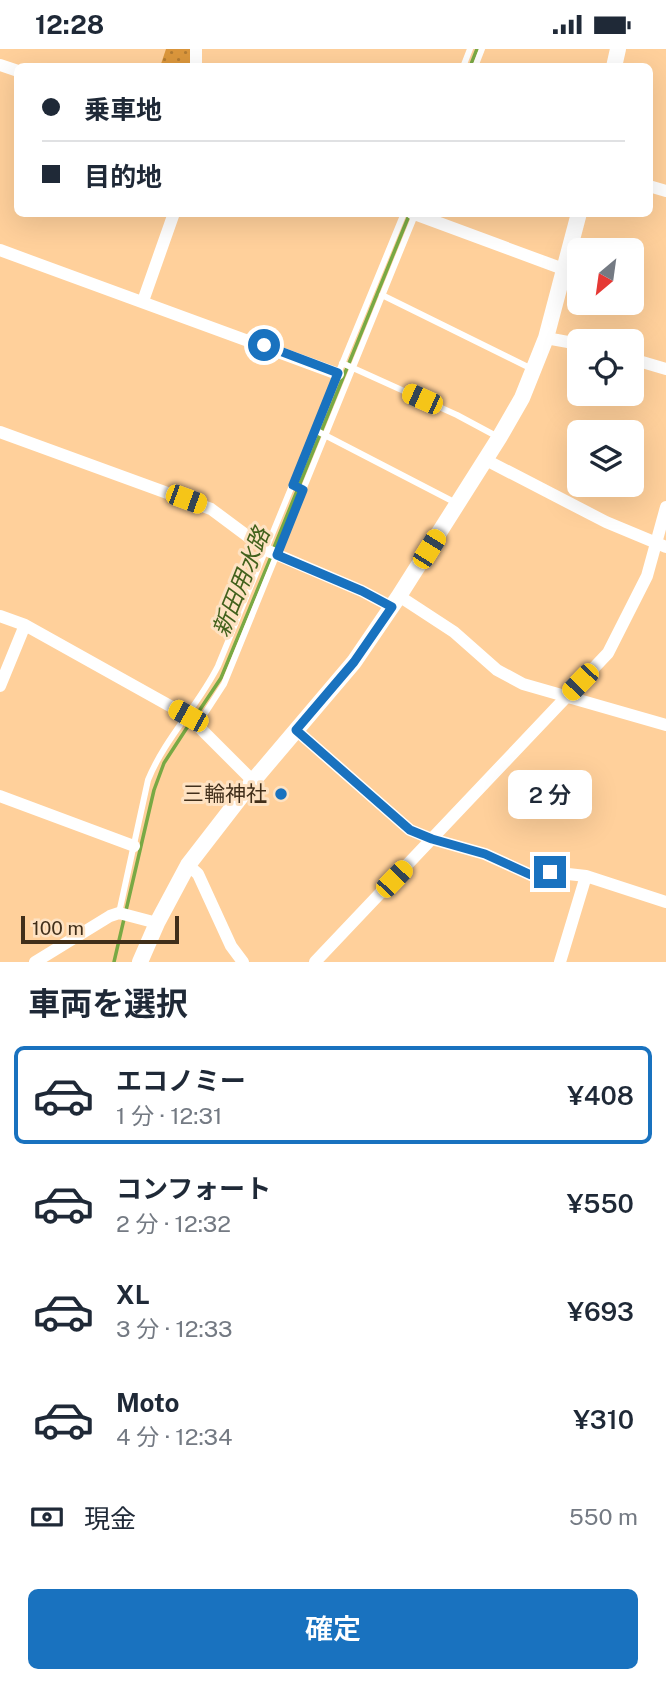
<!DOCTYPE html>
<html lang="ja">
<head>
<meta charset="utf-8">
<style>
  body { margin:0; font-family:"Public Sans","Noto Sans JP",sans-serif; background:#f6f6f7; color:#1f2937; height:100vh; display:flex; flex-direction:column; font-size:26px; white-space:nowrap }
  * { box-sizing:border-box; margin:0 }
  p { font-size:23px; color:#747a83 }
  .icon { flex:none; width:38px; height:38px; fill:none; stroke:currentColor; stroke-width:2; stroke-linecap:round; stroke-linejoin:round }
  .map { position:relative; height:913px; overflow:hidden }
  .sheet { display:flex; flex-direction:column; background:#fff; flex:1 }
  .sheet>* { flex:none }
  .banner { position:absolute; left:14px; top:14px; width:639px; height:154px; border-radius:10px; box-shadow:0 7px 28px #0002; display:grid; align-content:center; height:154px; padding:0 28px; background:#fff }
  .needle { width:46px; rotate:209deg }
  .buttons { position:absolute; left:567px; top:189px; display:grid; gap:14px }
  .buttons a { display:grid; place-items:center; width:77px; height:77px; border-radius:10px; background:#fff; box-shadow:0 7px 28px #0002; font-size:35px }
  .scale { position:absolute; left:21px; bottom:18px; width:158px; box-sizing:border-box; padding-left:7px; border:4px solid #412f1a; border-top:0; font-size:19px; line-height:24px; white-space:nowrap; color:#412f1a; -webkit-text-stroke:5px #fee2c2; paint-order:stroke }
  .end { position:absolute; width:32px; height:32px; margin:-16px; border:9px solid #1972bf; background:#fff; box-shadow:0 0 0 4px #fff }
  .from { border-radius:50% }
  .bubble { position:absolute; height:49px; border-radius:10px; background:#fff; box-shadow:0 7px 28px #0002; font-size:23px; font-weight:600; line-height:49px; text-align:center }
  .car { position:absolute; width:21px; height:42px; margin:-21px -10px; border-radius:9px; box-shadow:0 0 5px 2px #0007; background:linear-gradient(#f5c518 24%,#345 0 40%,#f5c518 0 76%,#345 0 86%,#f5c518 0) }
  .banner b { display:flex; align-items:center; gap:24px; height:66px; font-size:26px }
  .banner b+b { border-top:2px solid #e0e1e3 }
  .banner i { width:18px; height:18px; background:#1f2937 }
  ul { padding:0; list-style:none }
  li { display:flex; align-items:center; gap:21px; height:98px; margin:0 14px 10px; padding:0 14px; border:4px solid transparent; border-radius:10px }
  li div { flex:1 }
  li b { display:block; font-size:26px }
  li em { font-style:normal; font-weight:600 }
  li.on { border-color:#1972bf }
  li>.icon { width:63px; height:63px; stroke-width:1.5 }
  h2 { padding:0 28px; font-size:32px; line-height:84px }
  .pay { display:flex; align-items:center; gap:18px; height:77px; padding:0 28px; font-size:26px }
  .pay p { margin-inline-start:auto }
  .action { display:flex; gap:14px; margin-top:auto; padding:14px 28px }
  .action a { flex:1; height:80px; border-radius:10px; background:#1972bf; color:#fff; font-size:28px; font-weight:600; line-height:80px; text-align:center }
  .status { display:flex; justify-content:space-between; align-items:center; height:49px; padding:0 35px; background:#fff; direction:ltr }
  .status svg { height:19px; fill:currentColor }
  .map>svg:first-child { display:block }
  .grass { fill:url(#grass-dots) }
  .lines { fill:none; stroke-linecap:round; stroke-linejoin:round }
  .stream { stroke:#79a944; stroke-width:3.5 }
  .service { stroke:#fff; stroke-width:6 }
  .minor { stroke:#fff; stroke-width:12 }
  .tertiary { stroke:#fff; stroke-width:16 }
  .route { stroke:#1972bf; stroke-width:9 }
  .poi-dot { fill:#1972bf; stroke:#fee2c2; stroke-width:2.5 }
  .labels { text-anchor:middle; stroke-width:6; stroke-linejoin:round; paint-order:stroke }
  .poi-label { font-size:21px; fill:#412f1a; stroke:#fee2c2; text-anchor:end }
  .water-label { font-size:23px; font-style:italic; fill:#42611c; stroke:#fee2c2 }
</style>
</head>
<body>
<div class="status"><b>12:28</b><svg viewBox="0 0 49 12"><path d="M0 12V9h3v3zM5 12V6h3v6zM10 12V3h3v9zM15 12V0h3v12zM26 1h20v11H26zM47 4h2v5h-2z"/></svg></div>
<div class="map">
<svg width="666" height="913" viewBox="0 0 666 913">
  <defs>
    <pattern id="grass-dots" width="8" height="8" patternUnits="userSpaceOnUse" patternTransform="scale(1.75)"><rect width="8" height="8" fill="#dc973c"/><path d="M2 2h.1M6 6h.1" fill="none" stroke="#b47c32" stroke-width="1.8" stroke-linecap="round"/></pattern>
  </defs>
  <rect width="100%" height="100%" fill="#ffd09b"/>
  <path class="grass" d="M166 0H192L191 17 160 18Z"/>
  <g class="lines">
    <path class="stream" d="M470 18 477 0
      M273 501 410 164
      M195 668 221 629 271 508
      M114 913 154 741 164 714 190 674"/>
    <path class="service" d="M463 18 470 0
      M475 18 482 0
      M382 246 534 321
      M342 314 457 366 498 388
      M315 381 456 454
      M198 675 224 635 415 166
      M119 864 148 731C165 689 198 657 218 617L404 164"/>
    <path class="minor" d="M0 16 18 22
      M196 18V0
      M649 137 666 142
      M412 164 566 221
      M0 201 338 325
      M143 252 174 164
      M546 289 579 295
      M632 310 666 320
      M0 383 211 460 266 501 362 542 392 558
      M486 411 606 473 666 498
      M399 547 454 583 497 621 523 635 666 676
      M0 567 25 576 188 667 253 732
      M0 637 25 576
      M296 681 410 781 432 790 485 805 531 826 550 823 586 827 666 853
      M0 747 134 797
      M188 816 198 825 231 897 243 913
      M35 913 110 867 119 864 157 874
      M315 913 608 604 647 527 666 458
      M560 913 586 827"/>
    <path class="tertiary" d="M614 18 618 0
      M140 913 157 874 188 816 253 732 354 613 399 547 499 389 522 349 546 289 579 164"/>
  </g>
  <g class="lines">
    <path class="route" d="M264 296 338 324 293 436 303 441 277 506 362 542 392 558 354 613 296 681 410 781 432 790 485 805 531 826 550 823"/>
  </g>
  <circle class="poi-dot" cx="281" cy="745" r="7"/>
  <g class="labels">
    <g class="poi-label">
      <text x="267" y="752">三輪神社</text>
    </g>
    <g class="water-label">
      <text transform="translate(241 533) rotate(-68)" y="8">新田用水路</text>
    </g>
  </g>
</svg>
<div class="buttons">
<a><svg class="needle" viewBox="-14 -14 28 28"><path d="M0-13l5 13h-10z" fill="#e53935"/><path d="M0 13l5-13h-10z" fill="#747a83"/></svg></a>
<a><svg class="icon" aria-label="locate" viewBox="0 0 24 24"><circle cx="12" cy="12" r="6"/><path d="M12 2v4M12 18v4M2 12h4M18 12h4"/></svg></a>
<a><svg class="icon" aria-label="layers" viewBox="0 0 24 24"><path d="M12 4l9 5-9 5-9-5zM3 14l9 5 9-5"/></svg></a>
</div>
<div class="scale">100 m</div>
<i class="end from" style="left:264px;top:296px"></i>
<i class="end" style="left:550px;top:823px"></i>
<div class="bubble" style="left:508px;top:721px;width:84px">2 分</div>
<i class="car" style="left:422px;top:350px;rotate:294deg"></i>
<i class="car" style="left:186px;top:450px;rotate:110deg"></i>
<i class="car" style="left:429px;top:500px;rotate:32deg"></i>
<i class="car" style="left:580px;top:633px;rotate:224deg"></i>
<i class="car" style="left:188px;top:667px;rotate:299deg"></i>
<i class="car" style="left:394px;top:830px;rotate:44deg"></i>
<div class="banner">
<b><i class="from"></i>乗車地</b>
<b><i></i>目的地</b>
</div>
</div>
<section class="sheet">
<h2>車両を選択</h2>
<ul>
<li class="on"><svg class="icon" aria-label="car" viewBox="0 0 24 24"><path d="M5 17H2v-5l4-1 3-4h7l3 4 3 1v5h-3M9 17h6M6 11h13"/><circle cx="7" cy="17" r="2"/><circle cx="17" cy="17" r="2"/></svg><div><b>エコノミー</b><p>1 分 · 12:31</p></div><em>¥408</em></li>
<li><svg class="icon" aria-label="car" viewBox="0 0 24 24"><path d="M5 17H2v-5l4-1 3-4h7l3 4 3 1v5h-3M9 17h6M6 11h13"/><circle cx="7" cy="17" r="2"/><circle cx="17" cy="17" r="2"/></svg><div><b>コンフォート</b><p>2 分 · 12:32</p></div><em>¥550</em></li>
<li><svg class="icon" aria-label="car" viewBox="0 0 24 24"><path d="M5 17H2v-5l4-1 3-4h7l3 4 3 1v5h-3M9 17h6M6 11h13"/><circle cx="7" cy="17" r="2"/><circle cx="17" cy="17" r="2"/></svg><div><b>XL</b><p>3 分 · 12:33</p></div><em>¥693</em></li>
<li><svg class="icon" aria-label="car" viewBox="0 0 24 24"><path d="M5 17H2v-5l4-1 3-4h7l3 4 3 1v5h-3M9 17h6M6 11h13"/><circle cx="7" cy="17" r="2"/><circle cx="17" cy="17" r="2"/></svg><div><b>Moto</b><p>4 分 · 12:34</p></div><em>¥310</em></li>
</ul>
<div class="pay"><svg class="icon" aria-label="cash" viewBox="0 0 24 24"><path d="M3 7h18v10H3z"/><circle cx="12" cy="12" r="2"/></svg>現金<p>550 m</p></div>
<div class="action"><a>確定</a></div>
</section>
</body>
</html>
